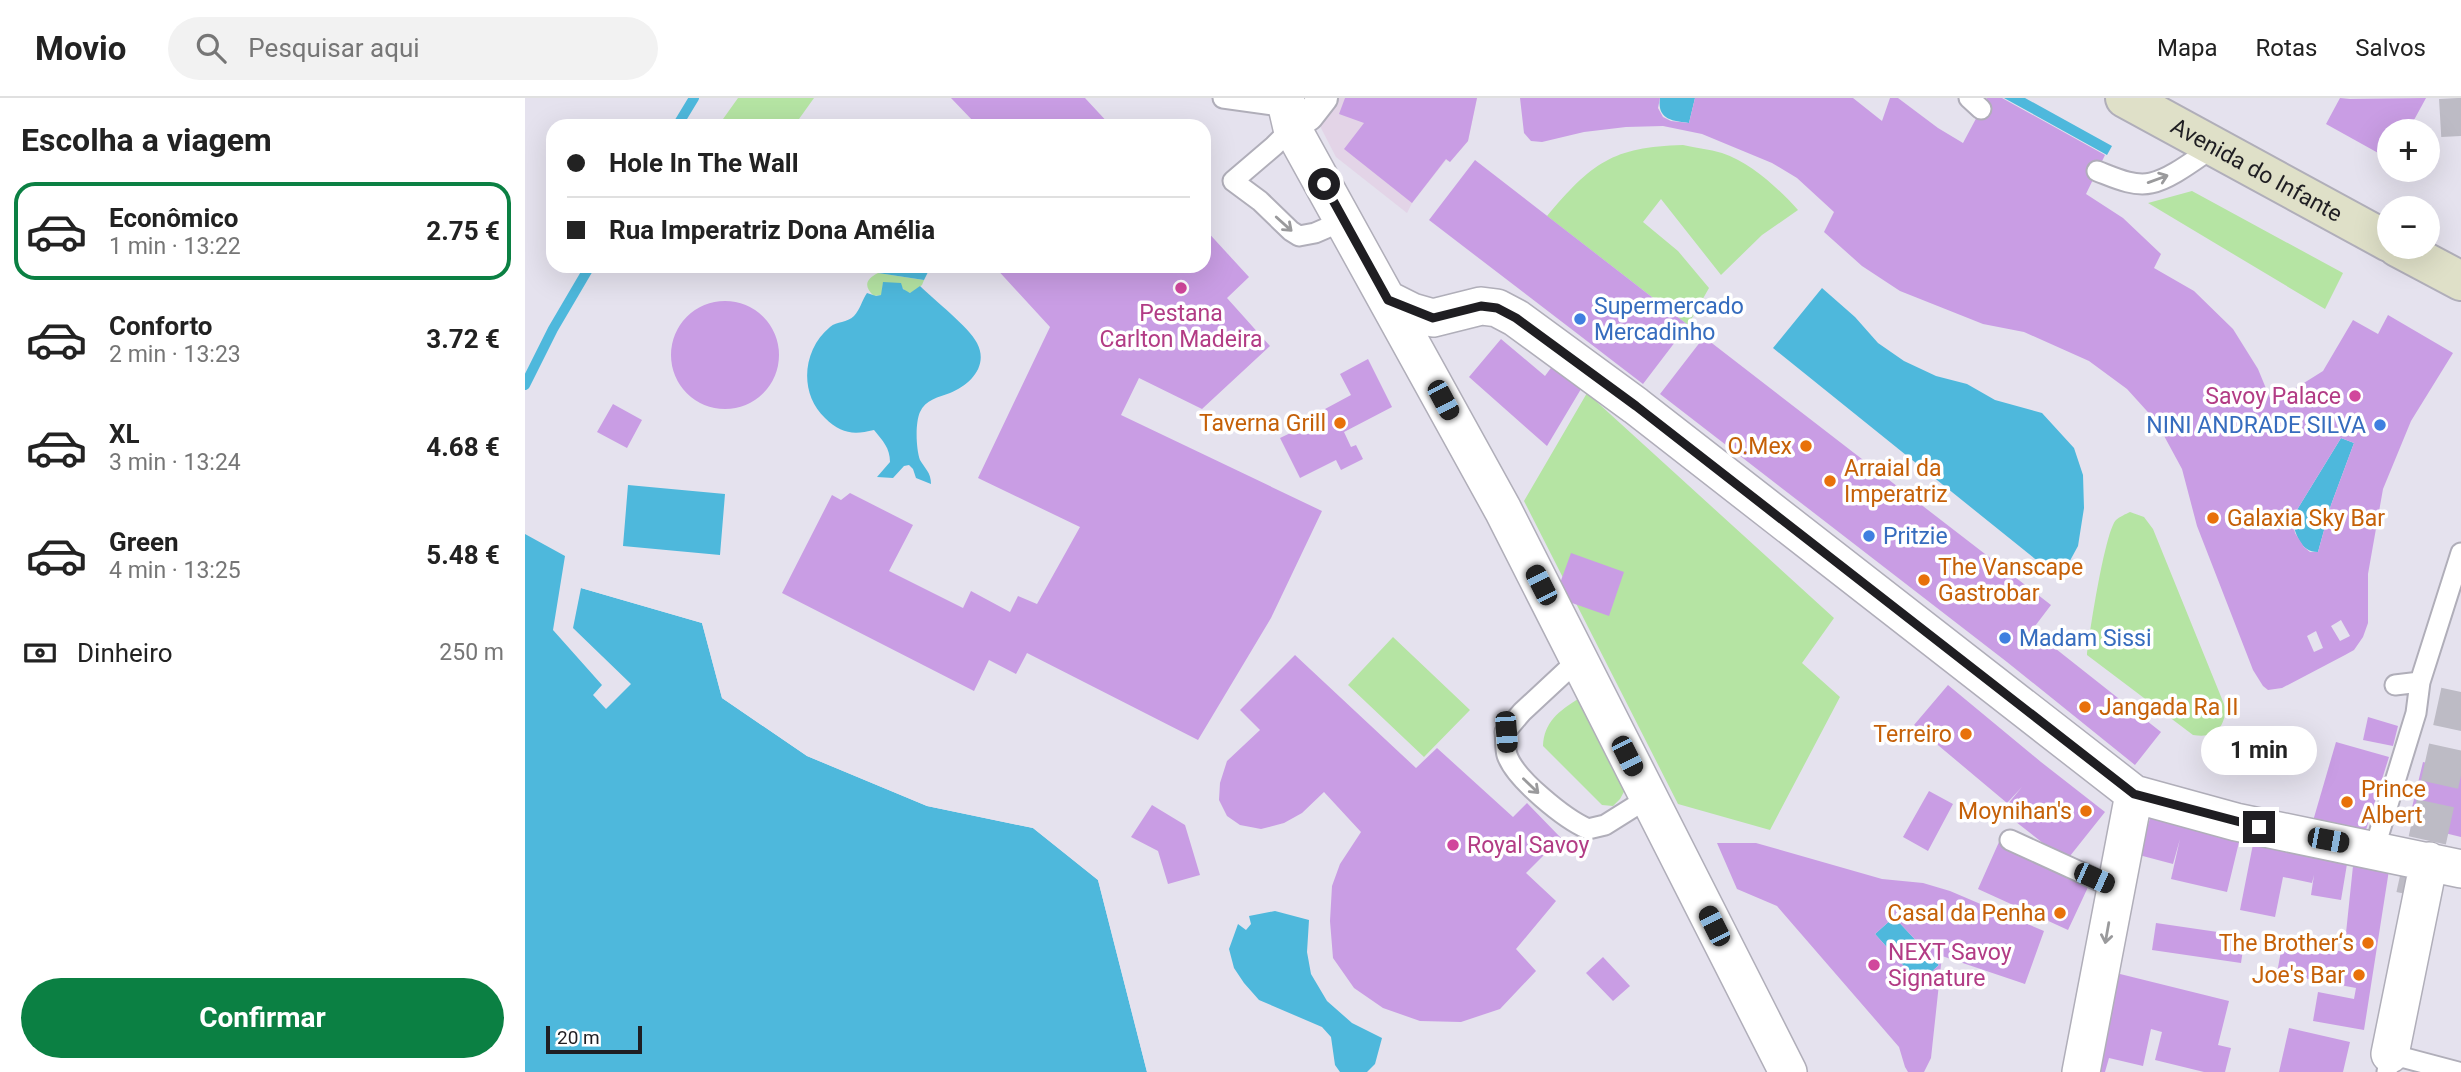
<!DOCTYPE html>
<html lang="pt">
<head>
<meta charset="utf-8">
<style>
  body { margin:0; font-family:Roboto,sans-serif; background:#f2f2f2; color:#222; height:100vh; display:flex; flex-direction:column; font-size:26px; white-space:nowrap }
  * { box-sizing:border-box; margin:0 }
  p { font-size:23px; color:#767676 }
  .icon { flex:none; width:38px; height:38px; fill:none; stroke:currentColor; stroke-width:2; stroke-linecap:round; stroke-linejoin:round }
  .map { position:relative; flex:1; overflow:hidden }
  .drawer { display:flex; flex-direction:column; background:#fff; width:525px }
  .drawer>* { flex:none }
  .top-card { position:absolute; left:21px; top:21px; width:665px; height:154px; border-radius:21px; box-shadow:0 7px 28px #0002; display:grid; align-content:center; height:154px; padding:0 21px; background:#fff }
  .controls { position:absolute; left:1852px; top:21px; display:grid; gap:14px }
  .controls a { display:grid; place-items:center; width:63px; height:63px; border-radius:50%; background:#fff; box-shadow:0 7px 28px #0002; font-size:35px }
  .scale { position:absolute; left:21px; bottom:18px; width:96px; box-sizing:border-box; padding-left:7px; border:4px solid #1f1e22; border-top:0; font-size:19px; line-height:24px; white-space:nowrap; color:#1f1e22; -webkit-text-stroke:5px #fff; paint-order:stroke }
  .end { position:absolute; width:32px; height:32px; margin:-16px; border:9px solid #1f1e22; background:#fff; box-shadow:0 0 0 4px #fff }
  .from { border-radius:50% }
  .bubble { position:absolute; height:49px; border-radius:24px; background:#fff; box-shadow:0 7px 28px #0002; font-size:23px; font-weight:700; line-height:49px; text-align:center }
  .car { position:absolute; width:21px; height:42px; margin:-21px -10px; border-radius:9px; box-shadow:0 0 5px 2px #0007; background:linear-gradient(#222 24%,#8ab4d8 0 40%,#222 0 76%,#8ab4d8 0 86%,#222 0) }
  .top-card b { display:flex; align-items:center; gap:24px; height:66px; font-size:26px }
  .top-card b+b { border-top:2px solid #e0e0e0 }
  .top-card i { width:18px; height:18px; background:#222 }
  ul { padding:0; list-style:none }
  li { display:flex; align-items:center; gap:21px; height:98px; margin:0 14px 10px; padding:0 7px; border:4px solid transparent; border-radius:21px }
  li div { flex:1 }
  li b { display:block; font-size:26px }
  li em { font-style:normal; font-weight:700 }
  li.active { border-color:#0b8043 }
  li>.icon { width:63px; height:63px; stroke-width:1.5 }
  h2 { padding:0 21px; font-size:32px; line-height:84px }
  .pay { display:flex; align-items:center; gap:18px; height:77px; padding:0 21px; font-size:26px }
  .pay p { margin-inline-start:auto }
  .primary-button { display:flex; gap:14px; margin-top:auto; padding:14px 21px }
  .primary-button a { flex:1; height:80px; border-radius:42px; background:#0b8043; color:#fff; font-size:28px; font-weight:700; line-height:80px; text-align:center }
  header { display:flex; align-items:center; gap:42px; box-sizing:border-box; height:98px; padding:0 35px; background:#fff; border-bottom:2px solid #e0e0e0 }
  header strong { font-size:33px }
  nav { display:flex; gap:38px; margin-inline-start:auto; font-size:24px }
  .search { width:490px; height:63px; background:#f2f2f2; display:flex; align-items:center; gap:18px; box-sizing:border-box; padding:0 24px; border-radius:38px; color:#767676; font-size:26px }
  main { display:flex; flex:1; min-height:0 }
  .map>svg:first-child { display:block }
  .commercial { fill:#e3d4e7 }
  .green { fill:#b5e4a3 }
  .water { fill:#4eb8dc }
  .pier { fill:#e5e2ee }
  .lines { fill:none; stroke-linecap:round; stroke-linejoin:round }
  .stream { stroke:#4eb8dc; stroke-width:10 }
  .building { fill:#c99de4; fill-rule:evenodd }
  .secondary-tunnel { stroke:#bdbbc5; stroke-width:38; stroke-dasharray:38 19; stroke-linecap:butt }
  .service-casing { stroke:#b0aeb9; stroke-width:23 }
  .pedestrian-casing { stroke:#b0aeb9; stroke-width:32 }
  .minor-casing { stroke:#b0aeb9; stroke-width:40 }
  .secondary-casing { stroke:#b0aeb9; stroke-width:42 }
  .service { stroke:#fff; stroke-width:19 }
  .pedestrian { stroke:#fff; stroke-width:28 }
  .minor { stroke:#fff; stroke-width:37 }
  .secondary { stroke:#dfe0c8; stroke-width:38 }
  .oneway { stroke:#9a9a9c }
  .route { stroke:#1f1e22; stroke-width:9 }
  .hotel-dot { fill:#d1479c; stroke:#fff; stroke-width:2.5 }
  .shop-dot { fill:#3f7fe0; stroke:#fff; stroke-width:2.5 }
  .food-dot { fill:#e8710a; stroke:#fff; stroke-width:2.5 }
  .labels { text-anchor:middle; stroke-width:7; stroke-linejoin:round; paint-order:stroke }
  .street-label { font-size:23px; fill:#1f1e22; stroke:#fff }
  .shop-label { font-size:23px; fill:#366cbe; stroke:#fff; text-anchor:start }
  .hotel-label { font-size:23px; fill:#b23c85; stroke:#fff; text-anchor:start }
  .food-label { font-size:23px; fill:#c56008; stroke:#fff; text-anchor:end }
</style>
</head>
<body>
<header>
<strong>Movio</strong>
<div class="search"><svg class="icon" aria-label="search" viewBox="0 0 24 24"><circle cx="10" cy="10" r="6"/><path d="M15 15l6 6"/></svg>Pesquisar aqui</div>
<nav><a>Mapa</a><a>Rotas</a><a>Salvos</a></nav>
</header>
<main>
<section class="drawer">
<h2>Escolha a viagem</h2>
<ul>
<li class="active"><svg class="icon" aria-label="car" viewBox="0 0 24 24"><path d="M5 17H2v-5l4-1 3-4h7l3 4 3 1v5h-3M9 17h6M6 11h13"/><circle cx="7" cy="17" r="2"/><circle cx="17" cy="17" r="2"/></svg><div><b>Econômico</b><p>1 min · 13:22</p></div><em>2.75 €</em></li>
<li><svg class="icon" aria-label="car" viewBox="0 0 24 24"><path d="M5 17H2v-5l4-1 3-4h7l3 4 3 1v5h-3M9 17h6M6 11h13"/><circle cx="7" cy="17" r="2"/><circle cx="17" cy="17" r="2"/></svg><div><b>Conforto</b><p>2 min · 13:23</p></div><em>3.72 €</em></li>
<li><svg class="icon" aria-label="car" viewBox="0 0 24 24"><path d="M5 17H2v-5l4-1 3-4h7l3 4 3 1v5h-3M9 17h6M6 11h13"/><circle cx="7" cy="17" r="2"/><circle cx="17" cy="17" r="2"/></svg><div><b>XL</b><p>3 min · 13:24</p></div><em>4.68 €</em></li>
<li><svg class="icon" aria-label="car" viewBox="0 0 24 24"><path d="M5 17H2v-5l4-1 3-4h7l3 4 3 1v5h-3M9 17h6M6 11h13"/><circle cx="7" cy="17" r="2"/><circle cx="17" cy="17" r="2"/></svg><div><b>Green</b><p>4 min · 13:25</p></div><em>5.48 €</em></li>
</ul>
<div class="pay"><svg class="icon" aria-label="cash" viewBox="0 0 24 24"><path d="M3 7h18v10H3z"/><circle cx="12" cy="12" r="2"/></svg>Dinheiro<p>250 m</p></div>
<div class="primary-button"><a>Confirmar</a></div>
</section>
<div class="map">
<svg width="1936" height="974" viewBox="0 0 1936 974">
  <rect width="100%" height="100%" fill="#e5e2ee"/>
  <path class="commercial" d="M787 0H952L943 43 925 64 921 62 887 105 882 115 811 59 796 30Z"/>
  <path class="green" d="M213 0H289L269 28H193Z
    M1158 47C1171 50 1184 51 1197 55 1226 65 1252 89 1273 112L1237 137 1196 177 1136 101 1118 124 1153 153 1184 190 1163 227 1022 118C1067 65 1087 49 1158 47Z
    M1667 93 1818 175 1800 211 1623 105Z
    M353 175 399 182 397 187 386 195 381 194 376 188 358 185 357 197 349 198C338 188 341 181 353 175Z
    M1062 295 1309 520 1277 565 1315 599 1245 732 1153 706 999 403Z
    M1605 414 1619 419 1628 431 1701 611C1698 633 1689 640 1668 637L1562 557C1564 537 1580 433 1591 422 1594 419 1601 416 1605 414Z
    M868 539 945 612 899 659 823 587Z
    M1053 601 1101 690 1095 701 1088 708 1077 707 1018 648C1019 624 1034 613 1053 601Z"/>
  <path class="water" d="M1135 0H1170L1164 25C1146 23 1132 21 1135 0Z
    M1479 0H1500L1587 48 1582 57Z
    M347 168H398L404 172 399 182 353 175Z
    M358 184 376 185 378 191 385 195 395 188C409 202 444 229 452 245 464 268 445 287 425 295 414 299 400 302 395 314 390 325 391 351 395 362 400 371 406 374 406 386L391 380 388 371 384 367 379 368 368 380 352 379 365 364C365 350 358 343 349 332 329 337 316 336 300 320 274 296 277 252 305 229 312 223 322 225 329 218 335 212 337 202 342 195L351 198 356 197Z
    M1297 190 1330 219 1353 245 1379 263 1411 278 1442 286 1470 302 1517 315 1549 350 1558 377 1559 410 1553 448 1535 481 1248 250Z
    M1816 340 1829 345 1806 407 1793 454C1775 454 1770 435 1767 420Z
    M103 387 200 396 195 457 98 448Z
    M0 436 40 458 28 532 77 587 68 597 81 611 106 586 48 530 56 490 177 525 197 600 282 658 402 708 508 730 573 782 622 974H0Z
    M750 813 784 822 782 854 786 876 802 903 827 925 857 940 850 966 842 974H815L810 967 806 939 797 929 734 902 719 885 709 870 704 851 713 826 721 832 726 826 724 818Z
    M1369 819 1414 867 1394 885 1350 836Z"/>
  <path class="pier" d="M61 488 179 523 200 598 283 655 403 704 509 727 575 780 626 974H622L573 782 508 730 402 708 282 658 197 600 177 525 56 490Z"/>
  <g class="lines">
    <path class="stream" d="M152 28 169 0
      M0 287 28 231 65 168"/>
  </g>
  <path class="building" d="M426 0H560L586 28H445L449 24Z
    M820 0H952L943 43 925 64 921 61 887 105 819 51 839 25 814 16Z
    M995 0H1135L1133 10 1138 19 1146 23 1164 25 1170 0H1328L1357 23 1365 0H1373L1413 30 1438 45 1462 0H1477L1580 57 1561 96 1598 120 1636 156 1629 170 1669 193 1708 231 1733 271 1747 305 1798 273 1828 222 1853 236 1863 217 1928 255 1886 323 1858 391 1843 476V525L1838 539 1829 552 1820 557 1757 590 1743 592 1738 588 1728 572 1672 428 1657 371 1631 323 1602 291 1564 263 1499 234 1458 226 1375 193 1337 168 1299 134 1309 114 1272 80 1247 65 1177 36 1138 28 1101 29 1059 34 1017 44 1006 43 999 35ZM1816 340 1829 345 1806 407 1793 454H1785L1779 449 1770 435 1767 420ZM1816 522 1825 538 1815 543 1806 528ZM1791 533 1798 550 1789 554 1782 538Z
    M1815 0 1825 1 1901 0 1883 33H1864V61L1801 26Z
    M950 62 1163 227 1118 286 904 122Z
    M679 130 724 179 702 200 745 248 677 311 614 280 596 317 797 413 746 520 673 642 502 555 491 576 464 562 449 593 257 495 307 397 316 402 325 395 388 427 364 473 438 510 446 493 485 514 493 498 512 506 555 429 453 380 525 229 469 168H679Z
    M146 257a54 54 0 1 1 108 0a54 54 0 1 1-108 0Z
    M1179 239 1526 507 1507 532 1636 634 1610 667 1482 564 1135 296Z
    M976 241 1020 278 1031 263 1059 286 1022 348 944 279Z
    M843 261 867 309 819 334 826 349 831 347 838 361 816 372 811 362 775 380 755 340 803 317 800 311 826 297 815 276Z
    M88 306 117 322 102 350 72 334Z
    M1046 455 1099 474 1084 518 1030 499Z
    M770 557 891 670 912 650 988 719 1002 705 1036 740 1001 775 1031 803 991 851 1011 873 975 911 936 924 895 923 858 910 829 890 808 860 805 823 807 788 815 766 836 734 799 694 777 715 759 725 736 731 715 727 702 718 694 702 695 685 702 663 735 632 715 612Z
    M1423 587 1516 664 1580 714 1541 763 1477 713 1497 689 1482 705 1389 627Z
    M1843 619 1873 628 1868 648 1838 642Z
    M1811 644 1864 659 1840 735 1788 723Z
    M1898 664 1936 673V739L1883 726Z
    M1404 693 1428 706 1403 753 1378 739Z
    M627 707 660 727 675 777 643 786 633 753 606 739Z
    M1626 717 1715 740 1702 794 1646 781 1655 741 1648 766 1614 757Z
    M1729 741 1823 760 1816 802 1786 797 1789 777 1787 785 1758 779 1750 819 1715 812Z
    M1474 744 1564 787 1543 832 1453 791Z
    M1192 745H1231L1357 781 1398 785 1425 793 1519 833 1500 886 1417 858 1406 960 1399 974H1383L1380 969 1374 949 1252 808 1212 791ZM1369 819 1414 867 1394 885 1350 836Z
    M1828 768 1864 772 1839 932 1788 923 1793 894 1829 901 1831 890 1752 875 1758 842 1819 854Z
    M1631 825 1720 838 1716 865 1627 852Z
    M1078 859 1105 888 1088 903 1061 875Z
    M1587 874 1704 903 1693 947 1706 950 1700 974H1679L1630 962 1637 934 1626 931 1618 968 1584 960 1580 974H1563Z
    M1764 930 1825 944 1818 974H1754Z"/>
  <g class="lines">
    <path class="secondary-tunnel" d="M1933 0 1936 51
      M1890 798 1936 589"/>
    <defs>
      <path id="service" d="M698 0 761 9
        M1444 0 1456 11
        M767 30 749 48 708 83 735 103 766 133 774 138 790 135 820 122
        M1572 73C1588 79 1608 89 1626 85 1646 81 1672 60 1689 49
        M1054 561 997 614 980 634C981 641 980 650 982 657 990 681 1040 721 1063 731L1080 727 1123 700
        M1870 587 1895 584
        M1485 742 1590 790
        M1849 752 1891 615 1895 584 1936 455
        M1862 974 1865 956 1933 974"/>
      <path id="pedestrian" d="M767 30 784 18 798 0"/>
      <path id="minor" d="M760 0 767 30 978 412 1263 974
        M863 202 887 214 908 220 956 208 972 210 991 220 1111 308 1609 696 1711 724 1936 771
        M1865 956 1904 763
        M1556 974 1609 696"/>
      <g id="secondary">
        <path id="s1" d="M1600 0 1864 144"/>
        <path d="M1872 149 1936 183"/>
      </g>
    </defs>
    <use href="#service" class="service-casing"/>
    <use href="#pedestrian" class="pedestrian-casing"/>
    <use href="#minor" class="minor-casing"/>
    <use href="#secondary" class="secondary-casing"/>
    <use href="#service" class="service"/>
    <use href="#pedestrian" class="pedestrian"/>
    <use href="#minor" class="minor"/>
    <use href="#secondary" class="secondary"/>
  </g>
  <defs><path id="oneway-shaft" d="M-6 0H5M1.5-3L5.5 0L1.5 3" fill="none" stroke-width="1.6" stroke-linecap="round" stroke-linejoin="round" transform="scale(1.75)"/></defs>
  <g class="oneway">
    <use href="#oneway-shaft" transform="translate(1633 81) rotate(-20)"/>
    <use href="#oneway-shaft" transform="translate(759 126) rotate(42)"/>
    <use href="#oneway-shaft" transform="translate(1006 688) rotate(44)"/>
    <use href="#oneway-shaft" transform="translate(1582 835) rotate(100)"/>
  </g>
  <g class="lines">
    <path class="route" d="M799 86 863 202 908 220 956 208 972 210 991 220 1111 308 1609 696 1734 729"/>
  </g>
  <g class="hotel-dot">
    <circle cx="656" cy="190" r="7"/>
    <circle cx="1830" cy="298" r="7"/>
    <circle cx="928" cy="747" r="7"/>
    <circle cx="1349" cy="867" r="7"/>
  </g>
  <g class="shop-dot">
    <circle cx="1055" cy="221" r="7"/>
    <circle cx="1855" cy="327" r="7"/>
    <circle cx="1344" cy="438" r="7"/>
    <circle cx="1480" cy="540" r="7"/>
  </g>
  <g class="food-dot">
    <circle cx="815" cy="325" r="7"/>
    <circle cx="1281" cy="348" r="7"/>
    <circle cx="1305" cy="383" r="7"/>
    <circle cx="1688" cy="420" r="7"/>
    <circle cx="1399" cy="482" r="7"/>
    <circle cx="1560" cy="609" r="7"/>
    <circle cx="1441" cy="636" r="7"/>
    <circle cx="1822" cy="704" r="7"/>
    <circle cx="1561" cy="713" r="7"/>
    <circle cx="1535" cy="815" r="7"/>
    <circle cx="1843" cy="845" r="7"/>
    <circle cx="1834" cy="877" r="7"/>
  </g>
  <g class="labels">
    <g class="street-label">
      <text dy="8" stroke="none"><textPath href="#s1" startOffset="150">Avenida do Infante</textPath></text>
    </g>
    <g class="shop-label">
      <text x="1069" y="216">Supermercado<tspan x="1069" dy="26">Mercadinho</tspan></text>
      <text x="1841" y="335" text-anchor="end">NINI ANDRADE SILVA</text>
      <text x="1358" y="446">Pritzie</text>
      <text x="1494" y="548">Madam Sissi</text>
    </g>
    <g class="hotel-label">
      <text x="656" y="223" text-anchor="middle">Pestana<tspan x="656" dy="26">Carlton Madeira</tspan></text>
      <text x="1816" y="306" text-anchor="end">Savoy Palace</text>
      <text x="942" y="755">Royal Savoy</text>
      <text x="1363" y="862">NEXT Savoy<tspan x="1363" dy="26">Signature</tspan></text>
    </g>
    <g class="food-label">
      <text x="801" y="333">Taverna Grill</text>
      <text x="1267" y="356">O.Mex</text>
      <text x="1319" y="378" text-anchor="start">Arraial da<tspan x="1319" dy="26">Imperatriz</tspan></text>
      <text x="1702" y="428" text-anchor="start">Galaxia Sky Bar</text>
      <text x="1413" y="477" text-anchor="start">The Vanscape<tspan x="1413" dy="26">Gastrobar</tspan></text>
      <text x="1574" y="617" text-anchor="start">Jangada Ra II</text>
      <text x="1427" y="644">Terreiro</text>
      <text x="1836" y="699" text-anchor="start">Prince<tspan x="1836" dy="26">Albert</tspan></text>
      <text x="1547" y="721">Moynihan's</text>
      <text x="1521" y="823">Casal da Penha</text>
      <text x="1829" y="853">The Brother‘s</text>
      <text x="1820" y="885">Joe's Bar</text>
    </g>
  </g>
</svg>
<div class="controls">
<a>+</a>
<a>−</a>
</div>
<div class="scale">20 m</div>
<i class="end from" style="left:799px;top:86px"></i>
<i class="end" style="left:1734px;top:729px"></i>
<div class="bubble" style="left:1676px;top:628px;width:116px">1 min</div>
<i class="car" style="left:918px;top:302px;rotate:152deg"></i>
<i class="car" style="left:1016px;top:487px;rotate:333deg"></i>
<i class="car" style="left:981px;top:634px;rotate:176deg"></i>
<i class="car" style="left:1102px;top:658px;rotate:153deg"></i>
<i class="car" style="left:1803px;top:742px;rotate:101deg"></i>
<i class="car" style="left:1569px;top:780px;rotate:114deg"></i>
<i class="car" style="left:1189px;top:828px;rotate:333deg"></i>
<div class="top-card">
<b><i class="from"></i>Hole In The Wall</b>
<b><i></i>Rua Imperatriz Dona Amélia</b>
</div>
</div>
</main>
</body>
</html>
